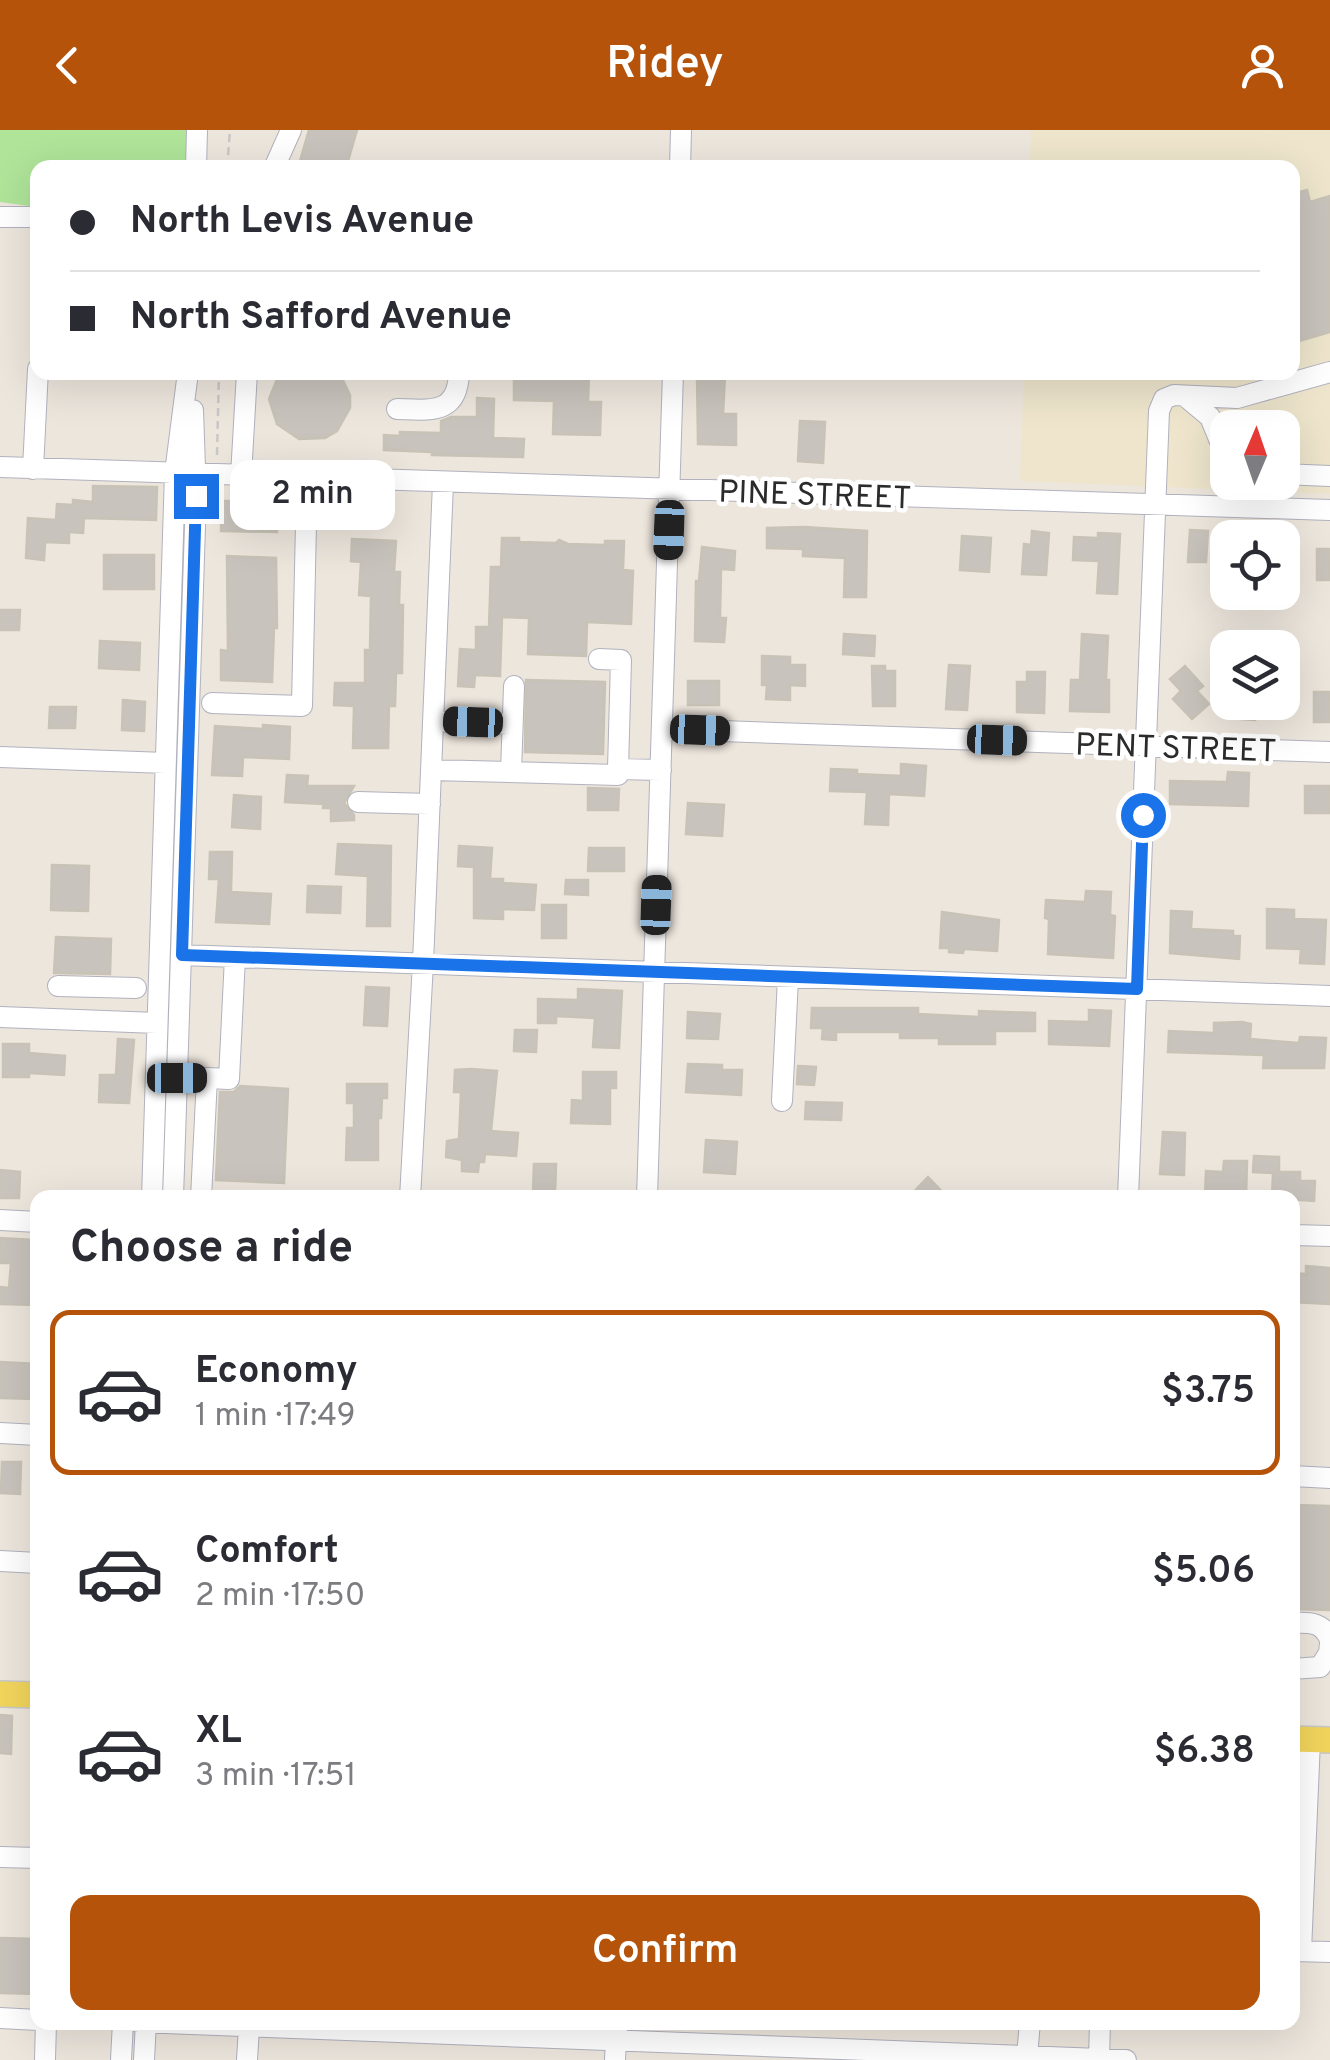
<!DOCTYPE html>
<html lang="en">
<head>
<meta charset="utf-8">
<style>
  body { margin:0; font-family:Overpass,sans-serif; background:#f7f7f7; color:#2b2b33; height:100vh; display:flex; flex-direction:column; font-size:38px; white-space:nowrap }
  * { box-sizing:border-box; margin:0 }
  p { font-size:32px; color:#7c7c81 }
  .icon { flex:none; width:55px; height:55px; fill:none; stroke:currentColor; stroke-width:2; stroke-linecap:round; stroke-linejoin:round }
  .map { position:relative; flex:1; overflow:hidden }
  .panel { position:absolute; left:30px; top:1060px; width:1270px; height:840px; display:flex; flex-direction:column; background:#fff; border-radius:20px; box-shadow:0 10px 40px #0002 }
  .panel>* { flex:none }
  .guide { position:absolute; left:30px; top:30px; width:1270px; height:220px; border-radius:20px; box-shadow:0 10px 40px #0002; display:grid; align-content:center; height:220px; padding:0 40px; background:#fff }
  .needle { width:65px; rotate:2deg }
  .controls { position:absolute; left:1210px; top:280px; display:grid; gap:20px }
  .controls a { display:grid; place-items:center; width:90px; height:90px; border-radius:20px; background:#fff; box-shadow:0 10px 40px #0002; font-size:50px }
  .end { position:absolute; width:45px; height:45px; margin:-22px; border:12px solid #1a73e8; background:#fff; box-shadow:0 0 0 5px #fff }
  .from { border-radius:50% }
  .bubble { position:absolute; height:70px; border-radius:20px; background:#fff; box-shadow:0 10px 40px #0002; font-size:32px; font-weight:600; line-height:70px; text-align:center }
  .car { position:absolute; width:30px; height:60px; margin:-30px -15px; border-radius:12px; box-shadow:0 0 8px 2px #0007; background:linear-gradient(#222 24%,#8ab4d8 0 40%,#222 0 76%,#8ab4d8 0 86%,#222 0) }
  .guide b { display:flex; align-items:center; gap:35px; height:95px; font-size:38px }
  .guide b+b { border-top:2px solid #e1e1e2 }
  .guide i { width:25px; height:25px; background:#2b2b33 }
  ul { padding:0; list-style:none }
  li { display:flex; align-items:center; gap:30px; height:165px; margin:0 20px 15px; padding:0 20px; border:5px solid transparent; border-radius:20px }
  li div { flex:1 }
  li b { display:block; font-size:38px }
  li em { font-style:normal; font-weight:600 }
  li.on { border-color:#b45309 }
  li>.icon { width:90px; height:90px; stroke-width:1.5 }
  h2 { padding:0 40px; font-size:45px; line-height:120px }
  .cta { display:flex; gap:20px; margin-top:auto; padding:20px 40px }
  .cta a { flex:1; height:115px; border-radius:20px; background:#b45309; color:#fff; font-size:40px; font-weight:600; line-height:115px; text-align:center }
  header { display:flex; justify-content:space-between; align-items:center; height:130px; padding:0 40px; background:#b45309; color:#fff; font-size:45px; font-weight:600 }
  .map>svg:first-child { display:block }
  .education { fill:#eee5cc; fill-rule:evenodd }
  .green { fill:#afe499 }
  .building { fill:#c8c3bc; stroke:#c8c3b6; stroke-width:2.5 }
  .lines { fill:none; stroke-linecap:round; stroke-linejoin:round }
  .minor-casing { stroke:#b1b2be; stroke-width:22 }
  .major-casing { stroke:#c8c8c8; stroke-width:28 }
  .path { stroke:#c8c8c8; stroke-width:2.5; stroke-dasharray:8 5; stroke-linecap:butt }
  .minor { stroke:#fff; stroke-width:20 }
  .major { stroke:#f2d55c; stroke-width:25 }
  .route { stroke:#1a73e8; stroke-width:12 }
  .labels { text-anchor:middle; stroke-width:9; stroke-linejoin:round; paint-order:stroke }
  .street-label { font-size:32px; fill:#2b2b2b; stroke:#fff }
</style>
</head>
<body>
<header><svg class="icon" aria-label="back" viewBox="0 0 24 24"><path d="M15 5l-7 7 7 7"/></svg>Ridey<svg class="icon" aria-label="person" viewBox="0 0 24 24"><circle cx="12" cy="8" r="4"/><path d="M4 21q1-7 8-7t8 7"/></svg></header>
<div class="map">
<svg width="1330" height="1930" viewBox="0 0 1330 1930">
  <rect width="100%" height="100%" fill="#ede6dd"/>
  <path class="education" d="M1031 0H1330V364L1020 351 1024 243 1292 242V38L1030 37ZM1228 298H1282V352H1228Z"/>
  <path class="green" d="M0 0H189L188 37 38 38 37 77 0 72Z"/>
  <path class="building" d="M309 0H357L346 38H298Z
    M1307 60 1310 72 1330 66V202L1292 213V64Z
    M280 242H339L350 265V278L337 301 325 308 299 309 277 294 269 269Z
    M514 242H589L588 272H601L600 305 553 304 554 271 514 270Z
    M697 245 725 246 723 284H736V315L698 314Z
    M477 268 494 269 493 308 524 309 523 327 432 325V322L384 320V305L400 306V302L441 303V291L451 287H477Z
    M800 291 825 292 823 333 798 331Z
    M93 356 157 357 156 390 84 388 83 403 69 402V413L45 412 44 430 26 428 28 388 56 390 57 374 73 375V370L93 372Z
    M222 371H277V402L221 401Z
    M804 397 867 401 866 467H844L845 428 803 426V419L767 418V398Z
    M1190 400 1208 401 1206 432H1188Z
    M1032 401 1049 403 1046 445 1022 444 1024 414 1031 415Z
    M1098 403 1120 404 1117 464 1097 463 1099 431 1073 430 1074 407 1098 408Z
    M962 406 991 408 989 442 960 440Z
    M502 408H519V412L556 413 559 410 568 414 605 415V411H624L623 440 633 441 631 494 587 492 586 526 528 524 529 488 502 487 500 546 475 545 474 557 458 556 460 519 476 520V497H489L491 437H501Z
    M352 409 396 411 394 442H400L399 475H403L402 543H396L395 576H389L388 618H353L354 576 334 575 335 553H365V520H370L371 466 359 465 361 432 351 431Z
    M702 417 735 421 734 440 721 439 720 488H726L724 512 695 511 696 451H699Z
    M1317 419H1330V450H1317Z
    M104 425H154V459H104Z
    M227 426 276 428 277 498H274L272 552 221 550V520L228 521Z
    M0 480H20L19 500H0Z
    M844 504 875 506 874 526 843 524Z
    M1082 504 1108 506 1106 550H1109V582L1070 581 1071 550H1080Z
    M100 511 140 513 139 540 99 538Z
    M762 526 790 527V535H805V556L790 555V570L766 569 767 555H762Z
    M949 535 970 536 967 580 946 579Z
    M872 536H885V541H895V576H873Z
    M1185 536 1203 556 1197 561 1209 574 1192 589 1173 569 1181 561 1170 549Z
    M1027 542H1045L1044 583 1017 582V552H1027Z
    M526 550 605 552 603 624 525 622Z
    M688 551H719V575H688Z
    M1314 562H1330V592H1314Z
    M123 570 145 572 144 601 122 600Z
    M1230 572H1256L1255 590 1229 588Z
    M50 577H76L75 598H49Z
    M263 595 290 597 289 629 243 627 242 646 212 645 215 596 263 599Z
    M901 634 926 636 924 666 889 664 888 695 865 694 867 662 830 661 831 639 857 640V644L901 646Z
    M1228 642 1249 643 1248 676 1170 674V651L1227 652Z
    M287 645 308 646 307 656H354L344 673 354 685V690L331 691V678H323L324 674 285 672Z
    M1305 656H1330V683H1305Z
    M588 658 619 659 618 680H588Z
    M234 665 261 667 260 699 232 697Z
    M688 673 724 675 722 706 686 704Z
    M338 714 391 716 390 796H367L368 746 336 744Z
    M459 716 492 718 490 749H503V753L536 755 534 780 503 779V789L474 788V737L458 736Z
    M589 718H624V741H588Z
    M210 722H232L231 762 271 764 269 794 216 792 219 749H209Z
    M52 735 89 736 88 781 51 780Z
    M566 750H588V765L565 764Z
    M308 756 341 757 340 783 307 782Z
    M1086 761 1111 762 1110 785 1115 786 1113 828 1048 824 1049 789 1045 788 1046 770 1085 772Z
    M542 775H566V808H542Z
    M1267 779 1294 780V789L1326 790 1324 834 1300 833 1301 819 1267 818Z
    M1171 781 1192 782 1191 799 1233 801V806H1240L1239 829 1170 823Z
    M942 782 999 790 997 821 964 819 963 823 949 822V818H940Z
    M56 807 111 809 110 844 54 843Z
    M366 857 389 858 387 896 364 895Z
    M578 859 622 861 619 918 593 917 595 888 556 886V893H538V869L578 870Z
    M812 878H918V884L979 887V881L1035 883V901H995V914H939V908H900V902H836V910L822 909 823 898H811Z
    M1089 880 1111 881 1109 916 1049 914V891L1089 892Z
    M688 882 720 884 718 909 687 908Z
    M1242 892 1251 894 1250 909 1299 913 1300 907 1326 908 1324 938H1263L1264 925 1168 922 1169 901 1214 903V893Z
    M515 900H537L536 922 514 921Z
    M118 909 134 910 129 973 99 972 100 945H116Z
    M3 914H29V923L65 926 64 945 29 943V947H3Z
    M688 934 722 935V940H742L741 965 686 962Z
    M798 936 816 937 814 955 797 954Z
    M471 939 497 941 491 1001 518 1003 516 1026 485 1024 484 1032H479L478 1042 462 1041V1030L446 1027 447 1011 459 1009 461 962H454L455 940Z
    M583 942H616V958H610V994L571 993 572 970 583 971Z
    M347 954H387V968H382L381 988H378V1030H346L347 998H354V973H347Z
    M240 956 288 959 284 1053 216 1050 220 962H234Z
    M806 972 842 973 841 990 805 989Z
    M1163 1002 1185 1003 1184 1045 1160 1044Z
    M706 1010 737 1012 735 1044 704 1042Z
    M1254 1026 1279 1027V1042H1300V1051H1315L1314 1071 1272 1068 1273 1043 1253 1042Z
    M1224 1031H1247L1246 1068 1205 1067 1206 1041 1223 1042Z
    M534 1034H556L555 1063H533Z
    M0 1040 20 1042 19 1068H0Z
    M928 1047 948 1068H908Z
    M0 1108 33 1110 32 1159H38V1175L0 1174V1157L9 1158 11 1133H0Z
    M1306 1136 1330 1138V1174L1292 1172V1143L1306 1144Z
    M0 1232 38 1234V1269L0 1268Z
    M2 1332H21L20 1364 1 1363Z
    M1292 1375 1330 1376V1480L1292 1479Z
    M0 1585 12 1586 11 1624 0 1623Z
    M0 1808 38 1809V1864L0 1863Z"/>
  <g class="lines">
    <defs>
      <path id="minor" d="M196 38 197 0
        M274 38 291 0
        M680 38 681 0
        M0 87H38
        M1186 267 1210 287 1228 331
        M397 279C431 280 458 285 459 242
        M0 337 1330 380
        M33 339 38 239
        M1282 344 1330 346
        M241 346 247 242
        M599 529 621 530 618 639
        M212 573 302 576 307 348
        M433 591 512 594
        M662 599 1330 622
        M0 627 166 633
        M431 640 618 645V639L661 640
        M511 642 514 556
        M358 672 430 674
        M182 825 1330 866
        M58 856 136 858
        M0 887 157 893
        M177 948H207L201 1068
        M207 948 229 949 235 827
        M782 971 788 848
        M152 1068 175 343 188 242
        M173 1068 196 366 193 280
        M410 1068 423 833 443 353
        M647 1068 673 242
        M1128 1068 1159 281 1164 269 1174 265 1237 268 1330 242
        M0 1090 38 1092
        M1292 1105 1330 1106
        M0 1303 38 1305
        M1292 1346 1330 1348
        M0 1431 38 1433
        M1292 1493C1310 1492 1323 1492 1330 1510
        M1292 1539 1320 1537 1329 1523 1330 1513
        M0 1727 38 1728
        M1292 1821 1330 1822
        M1301 1821 1310 1610
        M0 1888 38 1890
        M138 1892 1126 1930
        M1027 1926 1030 1892
        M45 1930 46 1892
        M121 1930 123 1892
        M144 1930 146 1892
        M247 1930 249 1897
        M615 1930 617 1892
        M1099 1930 1100 1892"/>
      <path id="major" d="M0 1564 38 1565
        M1292 1609 1330 1610"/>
    </defs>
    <use href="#minor" class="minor-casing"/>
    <use href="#major" class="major-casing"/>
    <path class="path" d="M227 38 230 0
      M217 325 219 242"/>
    <use href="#minor" class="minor"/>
    <use href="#major" class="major"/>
  </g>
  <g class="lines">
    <path class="route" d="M196 366 182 825 1137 859 1143 685"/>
  </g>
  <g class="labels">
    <g class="street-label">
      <text transform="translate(815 364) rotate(2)" y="11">PINE STREET</text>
      <text transform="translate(1176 617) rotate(2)" y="11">PENT STREET</text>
    </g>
  </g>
</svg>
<div class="controls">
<a><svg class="needle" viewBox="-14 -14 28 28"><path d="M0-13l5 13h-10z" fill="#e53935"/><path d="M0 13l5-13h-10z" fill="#7c7c81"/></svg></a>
<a><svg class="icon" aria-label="locate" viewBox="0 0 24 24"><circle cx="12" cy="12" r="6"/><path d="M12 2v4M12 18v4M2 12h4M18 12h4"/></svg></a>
<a><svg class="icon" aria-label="layers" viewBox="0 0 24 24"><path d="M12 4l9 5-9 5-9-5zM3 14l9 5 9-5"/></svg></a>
</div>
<i class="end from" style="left:1143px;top:685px"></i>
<i class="end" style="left:196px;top:366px"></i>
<div class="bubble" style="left:230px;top:330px;width:165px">2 min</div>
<i class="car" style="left:669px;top:400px;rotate:182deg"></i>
<i class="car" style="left:473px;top:592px;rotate:272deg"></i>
<i class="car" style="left:700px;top:600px;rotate:92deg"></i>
<i class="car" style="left:997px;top:610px;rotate:92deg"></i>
<i class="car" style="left:656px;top:775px;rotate:2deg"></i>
<i class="car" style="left:177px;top:948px;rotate:90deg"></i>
<div class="guide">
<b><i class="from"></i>North Levis Avenue</b>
<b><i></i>North Safford Avenue</b>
</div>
<section class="panel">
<h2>Choose a ride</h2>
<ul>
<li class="on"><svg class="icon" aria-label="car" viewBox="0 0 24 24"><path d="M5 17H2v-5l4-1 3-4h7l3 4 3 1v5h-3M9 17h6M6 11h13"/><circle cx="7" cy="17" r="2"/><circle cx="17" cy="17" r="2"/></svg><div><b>Economy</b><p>1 min · 17:49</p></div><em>$3.75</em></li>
<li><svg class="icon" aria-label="car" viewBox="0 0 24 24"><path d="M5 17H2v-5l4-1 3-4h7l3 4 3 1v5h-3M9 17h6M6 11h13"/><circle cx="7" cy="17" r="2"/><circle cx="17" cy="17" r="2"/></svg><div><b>Comfort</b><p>2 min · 17:50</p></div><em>$5.06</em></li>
<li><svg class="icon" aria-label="car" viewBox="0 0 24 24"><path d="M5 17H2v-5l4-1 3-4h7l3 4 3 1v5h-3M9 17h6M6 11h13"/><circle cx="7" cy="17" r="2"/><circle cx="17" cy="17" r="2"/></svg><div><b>XL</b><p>3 min · 17:51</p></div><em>$6.38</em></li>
</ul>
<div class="cta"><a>Confirm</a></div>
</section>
</div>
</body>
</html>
